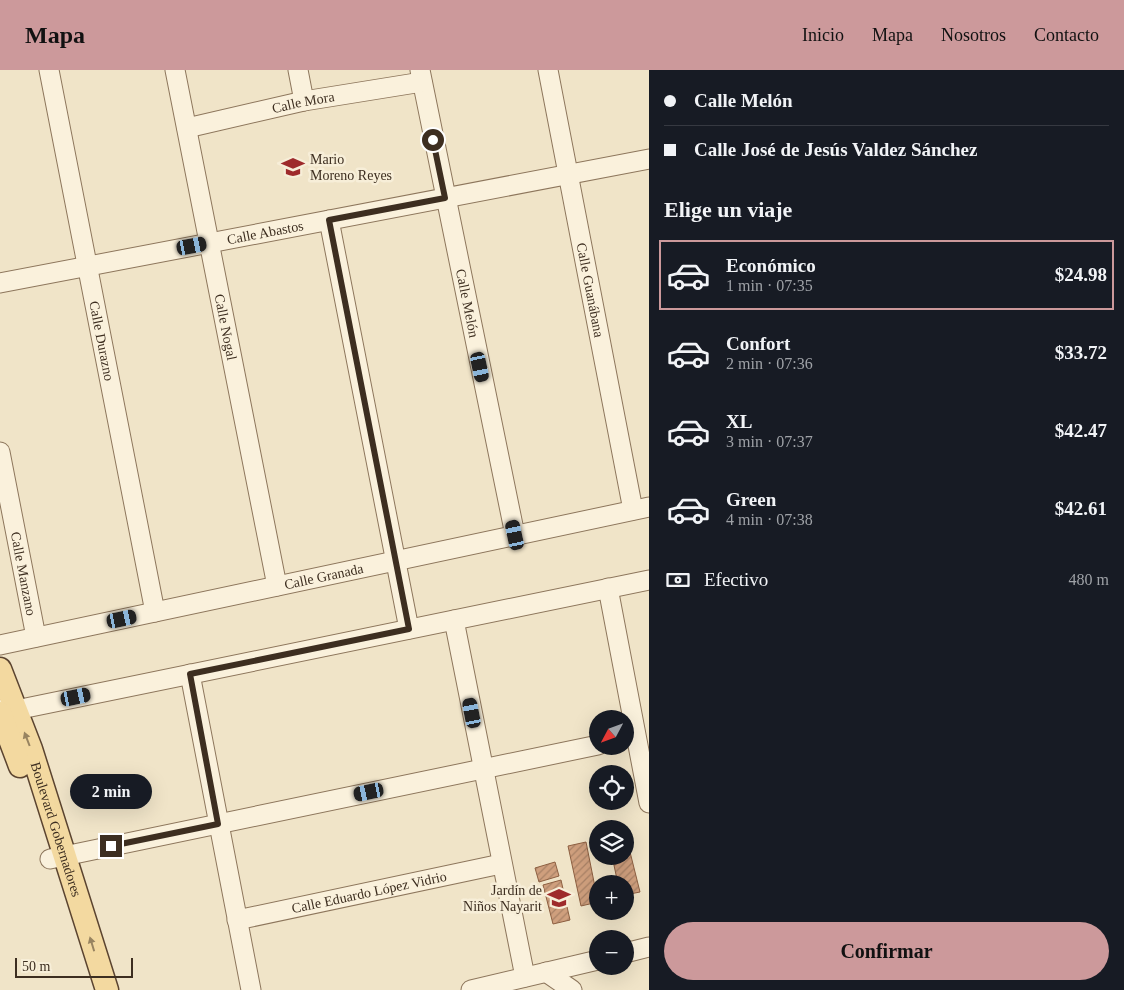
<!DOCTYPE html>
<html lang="es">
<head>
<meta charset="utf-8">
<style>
  body { margin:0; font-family:"Times New Roman",serif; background:#20242c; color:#f1f3f6; height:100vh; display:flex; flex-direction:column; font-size:19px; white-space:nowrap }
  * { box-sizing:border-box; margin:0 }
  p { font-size:16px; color:#9ea1a6 }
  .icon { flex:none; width:28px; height:28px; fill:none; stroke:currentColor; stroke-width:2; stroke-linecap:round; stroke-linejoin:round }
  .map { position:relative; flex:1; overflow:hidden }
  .details { display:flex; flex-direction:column; background:#171b24; width:475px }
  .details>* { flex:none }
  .hud { display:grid; align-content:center; height:110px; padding:0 15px; background:#171b24 }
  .needle { width:32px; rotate:229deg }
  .buttons { position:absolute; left:589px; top:640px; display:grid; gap:10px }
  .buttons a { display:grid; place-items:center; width:45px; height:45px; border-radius:50%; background:#171b24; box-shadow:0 5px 20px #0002; font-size:25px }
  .scale { position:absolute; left:15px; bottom:12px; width:118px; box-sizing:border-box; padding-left:5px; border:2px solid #3d2e20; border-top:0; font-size:14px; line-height:18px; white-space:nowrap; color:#3d2e20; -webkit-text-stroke:4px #f7eed8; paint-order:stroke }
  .end { position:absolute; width:22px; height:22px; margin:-11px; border:6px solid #3d2e20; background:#fff; box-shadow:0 0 0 2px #fff }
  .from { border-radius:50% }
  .bubble { position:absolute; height:35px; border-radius:18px; background:#171b24; box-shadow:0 5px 20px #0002; font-size:16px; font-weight:700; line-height:35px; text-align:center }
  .car { position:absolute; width:15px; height:30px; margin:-15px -8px; border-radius:6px; box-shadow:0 0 4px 1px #0007; background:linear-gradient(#222 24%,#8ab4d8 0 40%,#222 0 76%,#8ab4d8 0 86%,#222 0) }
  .hud b { display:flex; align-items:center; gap:18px; height:48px; font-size:19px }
  .hud b+b { border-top:1px solid #363941 }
  .hud i { width:12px; height:12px; background:#f1f3f6 }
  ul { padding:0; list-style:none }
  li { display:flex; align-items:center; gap:15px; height:70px; margin:0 10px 8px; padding:0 5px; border:2px solid transparent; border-radius:0px }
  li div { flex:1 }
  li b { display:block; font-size:19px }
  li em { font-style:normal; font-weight:700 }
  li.active { border-color:#cc999b }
  li>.icon { width:45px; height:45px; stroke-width:1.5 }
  h2 { padding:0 15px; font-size:22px; line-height:60px }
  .pay { display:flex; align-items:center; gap:12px; height:55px; padding:0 15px; font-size:19px }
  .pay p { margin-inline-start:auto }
  .primary-button { display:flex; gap:10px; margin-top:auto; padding:10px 15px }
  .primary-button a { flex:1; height:58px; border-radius:30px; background:#cc999b; color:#111; font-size:20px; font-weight:700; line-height:58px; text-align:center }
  header { display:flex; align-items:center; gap:30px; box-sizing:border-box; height:70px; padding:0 25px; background:#cc999b; color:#111 }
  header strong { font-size:24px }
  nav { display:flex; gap:28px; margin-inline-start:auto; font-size:18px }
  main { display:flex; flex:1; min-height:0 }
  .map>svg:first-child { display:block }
  .building { fill:url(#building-hatch); stroke:#8d5f41 }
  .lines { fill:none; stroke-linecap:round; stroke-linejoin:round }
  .minor-casing { stroke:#8d765c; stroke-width:21 }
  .major-casing { stroke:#5b4430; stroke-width:25 }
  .minor { stroke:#faf1dc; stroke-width:19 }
  .major { stroke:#f3d9a0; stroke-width:22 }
  .oneway { fill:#988460 }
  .route { stroke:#3d2e20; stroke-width:6 }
  .labels { text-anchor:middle; stroke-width:5; stroke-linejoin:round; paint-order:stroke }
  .street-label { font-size:14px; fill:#3d2e20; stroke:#f7eed8 }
  .poi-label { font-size:14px; fill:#3d2e20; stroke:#f7eed8; text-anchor:start }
</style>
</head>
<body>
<header>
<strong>Mapa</strong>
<nav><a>Inicio</a><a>Mapa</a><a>Nosotros</a><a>Contacto</a></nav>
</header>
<main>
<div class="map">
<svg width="649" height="920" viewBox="0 0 649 920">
  <defs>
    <pattern id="building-hatch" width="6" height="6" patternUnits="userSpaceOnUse" patternTransform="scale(1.25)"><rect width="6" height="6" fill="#cf9f7d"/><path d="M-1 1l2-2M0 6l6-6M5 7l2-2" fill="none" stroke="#a98266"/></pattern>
  </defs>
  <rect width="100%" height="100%" fill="#f0e4c8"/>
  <path class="building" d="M625 762 640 822 625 825V814H618L612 786H625Z
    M586 772 598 832 581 836 568 776Z
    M555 792 559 806 539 812 535 798Z
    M561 810 570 850 553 854 543 815Z"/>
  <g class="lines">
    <defs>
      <g id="minor">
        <path id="s1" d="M49 0 155 542"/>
        <path id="s2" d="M175 0 277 516"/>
        <path d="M298 0 304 31"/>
        <path id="s3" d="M420 0 515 465"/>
        <path id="s4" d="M548 0 633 440"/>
        <path id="s5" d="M187 58 304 31 422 12"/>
        <path d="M329 150 409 559"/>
        <path id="s6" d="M0 213 649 89"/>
        <path id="s7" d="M0 382 36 567"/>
        <path d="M608 518 649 733"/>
        <path d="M454 550 525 907"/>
        <path id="s8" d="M0 575 649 437"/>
        <path d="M190 604 251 920"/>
        <path d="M1 639 16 640 649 510"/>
        <path d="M50 789 598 675"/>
        <path id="s9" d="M237 850 501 794"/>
        <path d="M625 883 649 877"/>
        <path d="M546 902 572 920"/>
        <path d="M471 920 598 890"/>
      </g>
      <g id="major">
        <path id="s10" d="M0 599 31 679 107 920"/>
        <path d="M0 643 20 696"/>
      </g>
    </defs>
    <use href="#minor" class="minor-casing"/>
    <use href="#major" class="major-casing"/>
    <use href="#minor" class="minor"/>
    <use href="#major" class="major"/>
  </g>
  <defs><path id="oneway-solid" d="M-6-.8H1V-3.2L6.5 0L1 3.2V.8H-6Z" transform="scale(1.25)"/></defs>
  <g class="oneway">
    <use href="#oneway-solid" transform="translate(27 669) rotate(-111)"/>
    <use href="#oneway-solid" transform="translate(92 874) rotate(-107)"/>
  </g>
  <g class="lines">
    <path class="route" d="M111 776 218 754 190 604 409 559 329 150 445 128 433 70"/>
  </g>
  <defs>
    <symbol id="school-bare" viewBox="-9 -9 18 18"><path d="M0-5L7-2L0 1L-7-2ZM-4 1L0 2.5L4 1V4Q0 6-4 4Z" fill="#9e2a2b" stroke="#f7eed8" stroke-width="2.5" paint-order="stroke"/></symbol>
  </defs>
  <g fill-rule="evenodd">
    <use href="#school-bare" x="277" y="81" width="32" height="32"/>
    <use href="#school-bare" x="543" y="812" width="32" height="32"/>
  </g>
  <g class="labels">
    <g class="street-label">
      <text dy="5" stroke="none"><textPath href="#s5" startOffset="119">Calle Mora</textPath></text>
      <text dy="5" stroke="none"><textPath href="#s6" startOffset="270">Calle Abastos</textPath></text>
      <text dy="5" stroke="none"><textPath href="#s4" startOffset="224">Calle Guanábana</textPath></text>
      <text dy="5" stroke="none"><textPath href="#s3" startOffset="238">Calle Melón</textPath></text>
      <text dy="5" stroke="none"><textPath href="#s2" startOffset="262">Calle Nogal</textPath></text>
      <text dy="5" stroke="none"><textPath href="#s1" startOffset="276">Calle Durazno</textPath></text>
      <text dy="5" stroke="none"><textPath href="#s7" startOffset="124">Calle Manzano</textPath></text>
      <text dy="5" stroke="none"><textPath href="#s8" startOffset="331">Calle Granada</textPath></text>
      <text dy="5" stroke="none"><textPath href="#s10" startOffset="170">Boulevard Gobernadores</textPath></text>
      <text dy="5" stroke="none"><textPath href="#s9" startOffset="135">Calle Eduardo López Vidrio</textPath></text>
    </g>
    <g class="poi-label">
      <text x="310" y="94">Mario<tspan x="310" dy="16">Moreno Reyes</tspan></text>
      <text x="542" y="825" text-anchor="end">Jardín de<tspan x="542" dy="16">Niños Nayarit</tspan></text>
    </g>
  </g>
</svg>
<div class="buttons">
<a><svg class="needle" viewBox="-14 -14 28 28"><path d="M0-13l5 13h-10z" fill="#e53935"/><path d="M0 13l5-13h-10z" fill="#9ea1a6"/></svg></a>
<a><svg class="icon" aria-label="locate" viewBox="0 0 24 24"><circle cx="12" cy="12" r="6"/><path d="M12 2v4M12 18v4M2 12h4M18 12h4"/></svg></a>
<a><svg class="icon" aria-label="layers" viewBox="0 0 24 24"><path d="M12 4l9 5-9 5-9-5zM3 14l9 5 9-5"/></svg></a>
<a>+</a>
<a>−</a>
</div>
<div class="scale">50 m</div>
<i class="end from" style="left:433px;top:70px"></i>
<i class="end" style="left:111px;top:776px"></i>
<div class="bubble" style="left:70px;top:704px;width:82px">2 min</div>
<i class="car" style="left:192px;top:176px;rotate:79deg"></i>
<i class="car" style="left:480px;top:297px;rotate:168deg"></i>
<i class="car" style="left:515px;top:465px;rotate:348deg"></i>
<i class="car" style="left:122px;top:549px;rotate:78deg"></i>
<i class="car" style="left:76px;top:627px;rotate:78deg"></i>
<i class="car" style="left:472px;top:643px;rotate:349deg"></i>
<i class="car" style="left:369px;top:722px;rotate:258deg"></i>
</div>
<section class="details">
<div class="hud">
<b><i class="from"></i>Calle Melón</b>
<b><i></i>Calle José de Jesús Valdez Sánchez</b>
</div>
<h2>Elige un viaje</h2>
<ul>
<li class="active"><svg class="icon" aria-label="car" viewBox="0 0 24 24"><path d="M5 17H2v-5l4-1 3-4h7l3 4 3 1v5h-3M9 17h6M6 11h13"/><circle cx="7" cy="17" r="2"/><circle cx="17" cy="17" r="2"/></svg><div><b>Económico</b><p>1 min · 07:35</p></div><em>$24.98</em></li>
<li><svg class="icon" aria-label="car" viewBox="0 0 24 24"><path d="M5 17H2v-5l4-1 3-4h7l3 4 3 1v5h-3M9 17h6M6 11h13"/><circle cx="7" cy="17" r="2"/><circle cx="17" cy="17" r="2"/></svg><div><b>Confort</b><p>2 min · 07:36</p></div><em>$33.72</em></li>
<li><svg class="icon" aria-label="car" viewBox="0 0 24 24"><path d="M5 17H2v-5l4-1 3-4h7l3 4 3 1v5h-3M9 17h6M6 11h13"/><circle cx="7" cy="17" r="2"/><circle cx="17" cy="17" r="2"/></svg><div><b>XL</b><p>3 min · 07:37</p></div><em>$42.47</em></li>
<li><svg class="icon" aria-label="car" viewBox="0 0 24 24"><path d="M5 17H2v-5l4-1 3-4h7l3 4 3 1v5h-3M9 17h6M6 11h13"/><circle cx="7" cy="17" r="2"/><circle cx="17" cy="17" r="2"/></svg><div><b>Green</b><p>4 min · 07:38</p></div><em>$42.61</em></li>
</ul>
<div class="pay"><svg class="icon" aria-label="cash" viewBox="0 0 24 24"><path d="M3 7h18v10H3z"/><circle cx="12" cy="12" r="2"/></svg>Efectivo<p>480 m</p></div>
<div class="primary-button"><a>Confirmar</a></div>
</section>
</main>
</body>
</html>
